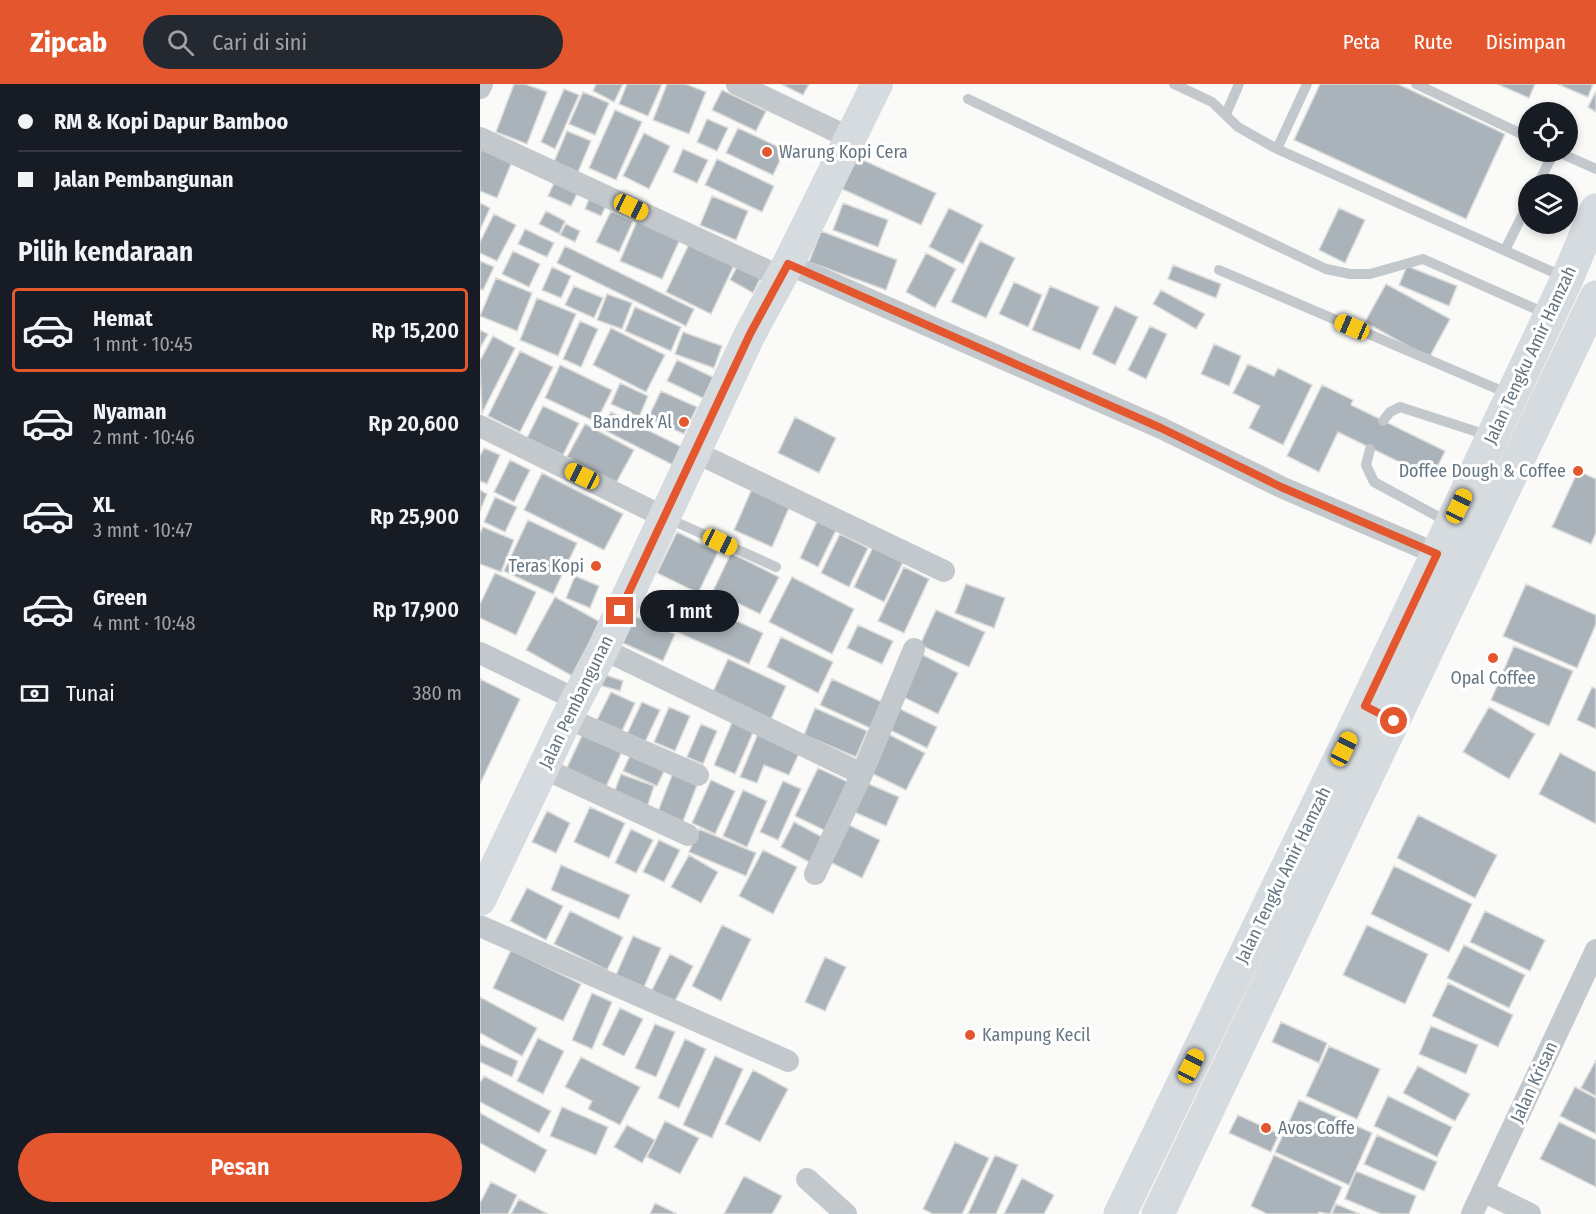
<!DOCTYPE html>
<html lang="id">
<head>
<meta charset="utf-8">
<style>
  body { margin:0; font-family:"Fira Sans Condensed",sans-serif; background:#242831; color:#f1f3f6; height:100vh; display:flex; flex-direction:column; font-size:22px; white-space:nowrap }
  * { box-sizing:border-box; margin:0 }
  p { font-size:20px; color:#9ea1a6 }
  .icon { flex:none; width:33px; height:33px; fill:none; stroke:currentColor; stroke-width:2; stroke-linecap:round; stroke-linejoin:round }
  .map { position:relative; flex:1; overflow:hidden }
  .side { display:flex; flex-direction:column; background:#171b24; width:480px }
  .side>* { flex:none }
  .top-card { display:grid; align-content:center; height:132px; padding:0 18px; background:#171b24 }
  .tools { position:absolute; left:1038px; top:18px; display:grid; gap:12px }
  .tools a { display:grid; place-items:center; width:60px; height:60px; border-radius:50%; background:#171b24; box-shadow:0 3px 9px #0003; font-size:30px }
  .end { position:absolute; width:27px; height:27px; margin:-14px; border:8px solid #e4572e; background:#fff; box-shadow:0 0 0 3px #fff }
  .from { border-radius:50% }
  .bubble { position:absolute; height:42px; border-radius:21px; background:#171b24; box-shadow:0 3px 9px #0003; font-size:20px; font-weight:600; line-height:42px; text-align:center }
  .car { position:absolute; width:18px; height:36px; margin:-18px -9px; border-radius:8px; box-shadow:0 0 4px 2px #0007; background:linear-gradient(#f5c518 24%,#345 0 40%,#f5c518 0 76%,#345 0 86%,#f5c518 0) }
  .top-card b { display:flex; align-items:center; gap:21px; height:57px; font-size:22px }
  .top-card b+b { border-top:2px solid #363941 }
  .top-card i { width:15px; height:15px; background:#f1f3f6 }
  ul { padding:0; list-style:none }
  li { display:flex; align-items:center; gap:18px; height:84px; margin:0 12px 9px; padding:0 6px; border:3px solid transparent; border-radius:6px }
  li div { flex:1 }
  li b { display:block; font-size:22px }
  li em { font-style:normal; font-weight:600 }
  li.active { border-color:#e4572e }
  li>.icon { width:54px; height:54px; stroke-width:1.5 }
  h2 { padding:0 18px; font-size:27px; line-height:72px }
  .pay { display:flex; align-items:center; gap:15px; height:66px; padding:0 18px; font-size:22px }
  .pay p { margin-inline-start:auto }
  .button { display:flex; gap:12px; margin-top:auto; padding:12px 18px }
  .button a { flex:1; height:69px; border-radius:36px; background:#e4572e; color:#fff; font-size:24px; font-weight:600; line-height:69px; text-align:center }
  header { display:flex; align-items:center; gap:36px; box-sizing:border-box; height:84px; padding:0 30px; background:#e4572e; color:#fff }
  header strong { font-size:28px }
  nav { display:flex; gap:33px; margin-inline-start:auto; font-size:21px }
  .search { width:420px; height:54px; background:#242831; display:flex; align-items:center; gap:15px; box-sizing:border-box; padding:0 21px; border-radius:33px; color:#9ea1a6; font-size:22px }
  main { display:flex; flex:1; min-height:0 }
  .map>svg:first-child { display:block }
  .building { fill:#aab3b9; stroke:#dcdcda; stroke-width:1.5 }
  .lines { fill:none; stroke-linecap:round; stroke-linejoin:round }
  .lane { stroke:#c3c8cc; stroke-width:10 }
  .street { stroke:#c3c8cc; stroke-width:22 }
  .secondary { stroke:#d6dbdf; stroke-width:32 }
  .primary { stroke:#d6dbdf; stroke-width:33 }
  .route { stroke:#e4572e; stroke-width:8 }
  .poi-dot { fill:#e4572e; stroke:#fff; stroke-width:2 }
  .labels { text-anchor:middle; stroke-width:6; stroke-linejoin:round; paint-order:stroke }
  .poi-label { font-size:18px; fill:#657683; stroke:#fff; text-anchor:start }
  .street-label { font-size:18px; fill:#657683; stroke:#fff }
</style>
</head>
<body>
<header>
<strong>Zipcab</strong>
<div class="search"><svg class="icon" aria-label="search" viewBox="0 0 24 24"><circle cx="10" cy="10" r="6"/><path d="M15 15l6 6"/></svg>Cari di sini</div>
<nav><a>Peta</a><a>Rute</a><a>Disimpan</a></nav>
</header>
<main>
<section class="side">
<div class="top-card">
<b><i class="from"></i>RM &amp; Kopi Dapur Bamboo</b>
<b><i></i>Jalan Pembangunan</b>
</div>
<h2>Pilih kendaraan</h2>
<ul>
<li class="active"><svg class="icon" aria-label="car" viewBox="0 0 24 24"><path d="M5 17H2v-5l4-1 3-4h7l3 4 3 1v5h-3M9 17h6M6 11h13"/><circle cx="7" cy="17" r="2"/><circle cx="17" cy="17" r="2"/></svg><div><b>Hemat</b><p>1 mnt · 10:45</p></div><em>Rp 15,200</em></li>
<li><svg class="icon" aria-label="car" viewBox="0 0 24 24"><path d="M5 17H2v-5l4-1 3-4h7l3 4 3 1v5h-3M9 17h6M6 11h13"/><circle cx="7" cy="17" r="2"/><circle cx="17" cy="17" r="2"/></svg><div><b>Nyaman</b><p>2 mnt · 10:46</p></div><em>Rp 20,600</em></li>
<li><svg class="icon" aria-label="car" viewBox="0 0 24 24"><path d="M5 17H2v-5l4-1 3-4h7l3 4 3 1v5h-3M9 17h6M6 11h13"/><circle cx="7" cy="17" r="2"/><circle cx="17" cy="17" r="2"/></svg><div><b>XL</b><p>3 mnt · 10:47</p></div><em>Rp 25,900</em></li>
<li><svg class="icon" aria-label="car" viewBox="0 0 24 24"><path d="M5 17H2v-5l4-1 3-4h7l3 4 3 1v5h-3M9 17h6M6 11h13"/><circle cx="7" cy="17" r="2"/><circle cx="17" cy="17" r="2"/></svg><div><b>Green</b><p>4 mnt · 10:48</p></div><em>Rp 17,900</em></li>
</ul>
<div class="pay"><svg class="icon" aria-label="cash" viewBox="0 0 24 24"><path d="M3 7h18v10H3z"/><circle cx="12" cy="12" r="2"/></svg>Tunai<p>380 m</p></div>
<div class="button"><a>Pesan</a></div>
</section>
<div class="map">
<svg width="1116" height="1130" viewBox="0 0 1116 1130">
  <rect width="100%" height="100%" fill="#fafaf8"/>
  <path class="building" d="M34 0H45L67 8 47 60 16 48Z
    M116 0H143L134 18 113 7Z
    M147 0H182L168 32 139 20Z
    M187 0H206L226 8 209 50 173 36Z
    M301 0H329L323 11Z
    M840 0H918L1025 50 986 135 814 56Z
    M1017 0H1055L1049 14Z
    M1077 0H1113L1108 13Z
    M84 5 99 11 75 65 61 58Z
    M242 6 286 27 276 47 232 26Z
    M1116 7V28L1108 23Z
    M103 8 129 19 115 51 89 40Z
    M135 26 162 38 136 96 109 84Z
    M227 35 248 44 237 67 217 58Z
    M258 44 305 66 293 91 246 69Z
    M87 47 111 57 98 88 74 78Z
    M164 49 190 62 169 105 143 92Z
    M3 60 34 73 17 114 0 107V67Z
    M203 65 228 76 217 99 193 88Z
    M374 72 456 109 441 141 360 104Z
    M237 75 294 102 282 128 225 101Z
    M76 95 99 106 91 122 68 112Z
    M111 110 128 117 121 132 105 125Z
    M232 112 268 127 256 156 220 141Z
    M0 119 10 124 0 146Z
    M363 119 408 136 398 163 353 146Z
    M469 124 503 141 483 180 449 163Z
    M859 124 885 136 865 179 839 166Z
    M66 127 85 137 79 150 59 140Z
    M131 127 153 137 139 168 116 158Z
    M14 130 36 141 17 177 0 169V158Z
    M158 135 201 153 182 195 140 177Z
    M86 140 100 147 95 158 80 151Z
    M45 145 74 159 67 173 38 160Z
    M341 147 417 176 406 206 329 178Z
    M211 156 256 177 231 230 186 208Z
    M500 157 535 174 506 234 471 218Z
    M85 162 214 225 206 242 77 179Z
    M33 167 60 180 49 203 22 190Z
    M446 169 476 185 455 224 426 208Z
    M0 177 14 183 3 206 0 205Z
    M259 179 282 191 273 209 250 196Z
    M693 181 741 200 736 214 688 195Z
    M927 182 977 202 969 222 919 201Z
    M72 183 91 192 81 214 62 206Z
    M16 194 52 209 37 247 0 232Z
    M534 198 562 211 548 243 519 230Z
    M906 200 970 235 949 274 885 238Z
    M94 202 123 214 114 234 85 221Z
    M570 202 619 223 600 266 552 246Z
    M681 206 725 230 716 245 673 220Z
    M127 210 152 219 142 245 117 236Z
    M57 214 96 230 78 272 40 256Z
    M635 222 658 233 635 281 612 270Z
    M155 223 201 243 191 267 145 247Z
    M100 237 118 245 101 283 83 275Z
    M670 242 687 250 666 295 648 286Z
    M131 244 185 271 166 308 113 281Z
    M0 246 8 250 0 264Z
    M203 248 242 262 234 284 195 270Z
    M13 252 35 264 2 329 0 277Z
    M734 260 761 272 749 302 721 290Z
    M40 267 73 283 40 348 8 332Z
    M197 276 241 297 231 318 187 297Z
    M768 280 794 292 798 284 832 301 803 361 769 344 780 322 753 309Z
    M80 281 132 306 116 338 65 314Z
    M140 299 168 312 159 333 131 320Z
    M842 301 873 316 871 321 965 367 952 394 858 348 839 388 807 372Z
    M181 307 217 323 204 350 168 334Z
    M63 322 99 339 83 371 47 354Z
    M131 328 202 363 193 381 122 345Z
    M315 333 356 354 339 389 298 369Z
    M105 340 154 366 136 399 87 373Z
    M4 364 20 371 7 400 0 397V372Z
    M30 376 50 386 34 418 14 408Z
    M1098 387 1116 395V449L1111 460 1072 443Z
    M62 389 143 430 124 466 44 426Z
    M274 400 312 417 292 463 254 446Z
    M0 406 7 410 0 427Z
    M15 413 37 423 25 448 4 438Z
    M340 431 359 440 338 483 320 474Z
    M48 436 97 459 73 510 24 487Z
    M3 443 34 456 21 488 0 480V449Z
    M197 448 238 468 218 509 177 489Z
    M360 450 388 464 369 503 341 489Z
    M394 461 424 476 404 518 374 503Z
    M251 469 299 493 280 530 233 507Z
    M424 483 449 495 424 549 398 537Z
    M15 489 56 508 36 551 0 534V520Z
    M95 492 119 502 110 524 86 514Z
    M312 493 374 525 352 570 289 538Z
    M486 500 525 514 514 544 475 529Z
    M1046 500 1116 531V540L1097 584 1023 552Z
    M75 513 122 539 94 593 46 566Z
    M211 516 283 549 269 580 197 548Z
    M456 526 505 548 489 583 440 561Z
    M155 532 195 550 183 577 143 559Z
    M378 541 413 557 402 580 367 564Z
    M301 553 353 578 338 609 287 583Z
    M1034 562 1093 587 1069 642 1011 616Z
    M441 570 478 589 458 630 421 612Z
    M248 575 306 602 291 635 233 608Z
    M123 590 143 597 140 607 119 601Z
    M0 595 40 615 0 700Z
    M352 595 402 618 390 644 340 621Z
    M1112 603 1116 605V645L1097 636Z
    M131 608 155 619 142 647 117 636Z
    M162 618 180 626 165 658 147 650Z
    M189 623 210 632 195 667 174 658Z
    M416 623 457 643 447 664 406 644Z
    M1009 623 1055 650 1029 695 983 668Z
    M335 624 387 647 376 673 324 651Z
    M254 634 275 644 255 690 234 681Z
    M221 640 237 647 223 680 207 673Z
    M105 645 144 663 124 707 85 688Z
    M279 647 321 665 309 691 284 681 277 699 260 693Z
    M406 649 445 669 426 706 387 687Z
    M153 665 187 681 177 702 143 687Z
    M1080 669 1116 688V740L1059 710Z
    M338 684 368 698 346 747 315 732Z
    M194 686 219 696 202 740 177 730Z
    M141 690 174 702 166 726 132 714Z
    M231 696 255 707 235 750 212 739Z
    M303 697 321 705 298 756 280 748Z
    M384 698 419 713 406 742 372 727Z
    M263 706 287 717 267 763 243 752Z
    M110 723 145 739 129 774 94 758Z
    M67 727 90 739 76 769 52 758Z
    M938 731 1017 771 995 814 917 774Z
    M314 738 344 754 331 779 301 763Z
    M367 740 400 756 382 794 348 777Z
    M151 745 173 756 156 789 135 779Z
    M219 745 276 769 266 792 209 768Z
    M179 756 200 766 184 798 163 788Z
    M283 766 317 783 293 830 259 812Z
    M209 771 238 788 221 819 191 803Z
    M81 781 150 811 139 835 71 806Z
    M914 782 992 820 969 868 891 830Z
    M47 804 83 822 66 856 30 837Z
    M90 827 143 853 127 886 74 860Z
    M1005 827 1065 856 1050 887 990 858Z
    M242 841 271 855 241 917 212 902Z
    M887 841 948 870 925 920 863 891Z
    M153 852 181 864 164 903 136 891Z
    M984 861 1045 891 1029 924 967 894Z
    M31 866 101 900 83 937 13 904Z
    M190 870 213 882 194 919 171 908Z
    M345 873 366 883 345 927 325 918Z
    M968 899 1033 931 1018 963 952 932Z
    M112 909 132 918 112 965 92 956Z
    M0 913 57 944 42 972 0 949Z
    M140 924 163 935 144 972 122 961Z
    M801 938 847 959 839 979 792 958Z
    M175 940 195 948 176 993 155 984Z
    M951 942 998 961 986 990 939 970Z
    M58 954 84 967 63 1010 37 997Z
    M205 955 226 965 199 1024 178 1014Z
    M0 960 38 977 32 993 0 978Z
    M849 962 900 985 877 1035 826 1012Z
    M235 972 263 985 232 1054 203 1041Z
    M101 973 160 1003 140 1041 108 1025 112 1017 85 1003Z
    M1116 976V1012L1101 1004Z
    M938 982 990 1010 975 1037 923 1009Z
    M273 986 308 1005 280 1058 245 1040Z
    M4 992 71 1027 59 1049 0 1018V999Z
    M1095 1003 1116 1014V1050L1080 1032Z
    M908 1012 972 1043 957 1073 894 1042Z
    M819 1016 892 1049 869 1101 795 1068Z
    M82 1023 128 1043 116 1071 70 1052Z
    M0 1029 67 1066 55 1089 0 1059Z
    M758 1031 799 1050 791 1068 749 1049Z
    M185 1037 219 1054 200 1090 167 1073Z
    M1079 1038 1116 1056V1103L1060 1075Z
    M147 1041 175 1056 162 1079 134 1063Z
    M897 1051 957 1078 944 1107 884 1080Z
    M475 1058 509 1074 482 1130H453L443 1125Z
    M515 1071 538 1081 516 1130H488Z
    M794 1071 862 1103 850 1130 839 1128 838 1130H787L771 1122Z
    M876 1087 936 1112 929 1130H901L865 1115Z
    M264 1092 302 1112 292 1130H244Z
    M542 1094 574 1111 564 1130H524Z
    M11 1098 37 1111 28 1130H0V1119Z
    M39 1115 68 1130H31Z
    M175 1119 197 1130H170Z
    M856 1120 880 1130H852Z"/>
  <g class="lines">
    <path class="lane" d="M694 0 732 18 758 43 797 65
      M827 0 797 65 1084 193
      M936 0 1048 53
      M488 15 846 185 870 190H890L943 175 1067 230
      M746 30 759 0
      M1078 68 1116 85
      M1058 100 1074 68
      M1025 166 1048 120
      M739 186 1029 310
      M903 337 910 328 920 323 1010 352
      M890 365 886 381 894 398 968 438
      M187 434 296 483"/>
    <path class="street" d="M257 0 370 54
      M0 4 2 0
      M0 54 301 193
      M308 180 681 344 801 403 957 470
      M0 342 184 433
      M215 368 464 487
      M123 565 382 690 335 790
      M0 569 97 616
      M87 634 218 691
      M63 684 208 751
      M382 690 434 565
      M0 842 308 977
      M327 1095 366 1130
      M1003 1107 1050 1130
      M992 1130 1116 866"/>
    <path class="secondary" d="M0 816 87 634 123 565 270 250 308 180 397 0"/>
    <path class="primary" d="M640 1130 885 622 1087 195 1116 126
      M678 1130 1116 213"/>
  </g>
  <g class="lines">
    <path class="route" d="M140 527 270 250 308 180 681 344 801 403 957 470 885 622 914 637"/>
  </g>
  <g class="poi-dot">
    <circle cx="287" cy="68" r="6"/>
    <circle cx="204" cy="338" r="6"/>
    <circle cx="1098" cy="387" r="6"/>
    <circle cx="116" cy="482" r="6"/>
    <circle cx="1013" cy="574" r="6"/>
    <circle cx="490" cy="951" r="6"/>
    <circle cx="786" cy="1044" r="6"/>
  </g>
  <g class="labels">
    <g class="poi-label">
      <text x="299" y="74">Warung Kopi Cera</text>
      <text x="192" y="344" text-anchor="end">Bandrek Al</text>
      <text x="1086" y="393" text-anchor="end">Doffee Dough &amp; Coffee</text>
      <text x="104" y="488" text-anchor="end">Teras Kopi</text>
      <text x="1013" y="600" text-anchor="middle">Opal Coffee</text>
      <text x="502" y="957">Kampung Kecil</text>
      <text x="798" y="1050">Avos Coffe</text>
    </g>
    <g class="street-label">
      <text transform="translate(1050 271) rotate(-65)" y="6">Jalan Tengku Amir Hamzah</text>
      <text transform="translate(96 618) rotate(-64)" y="6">Jalan Pembangunan</text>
      <text transform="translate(803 791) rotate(-64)" y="6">Jalan Tengku Amir Hamzah</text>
      <text transform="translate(1054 998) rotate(-65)" y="6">Jalan Krisan</text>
    </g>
  </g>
</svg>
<div class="tools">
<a><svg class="icon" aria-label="locate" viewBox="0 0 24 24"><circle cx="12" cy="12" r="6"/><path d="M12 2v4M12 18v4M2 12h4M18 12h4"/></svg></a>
<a><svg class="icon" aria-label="layers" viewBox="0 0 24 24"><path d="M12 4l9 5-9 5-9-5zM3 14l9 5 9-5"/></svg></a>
</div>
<i class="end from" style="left:914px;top:637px"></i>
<i class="end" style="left:140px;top:527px"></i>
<div class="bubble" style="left:160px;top:506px;width:99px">1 mnt</div>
<i class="car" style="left:151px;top:123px;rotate:115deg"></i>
<i class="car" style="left:872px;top:243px;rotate:293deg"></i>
<i class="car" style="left:102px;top:392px;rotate:296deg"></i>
<i class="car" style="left:979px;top:422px;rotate:25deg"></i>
<i class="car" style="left:240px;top:458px;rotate:115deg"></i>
<i class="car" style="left:864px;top:665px;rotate:26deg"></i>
<i class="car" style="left:711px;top:982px;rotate:26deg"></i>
</div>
</main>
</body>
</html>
